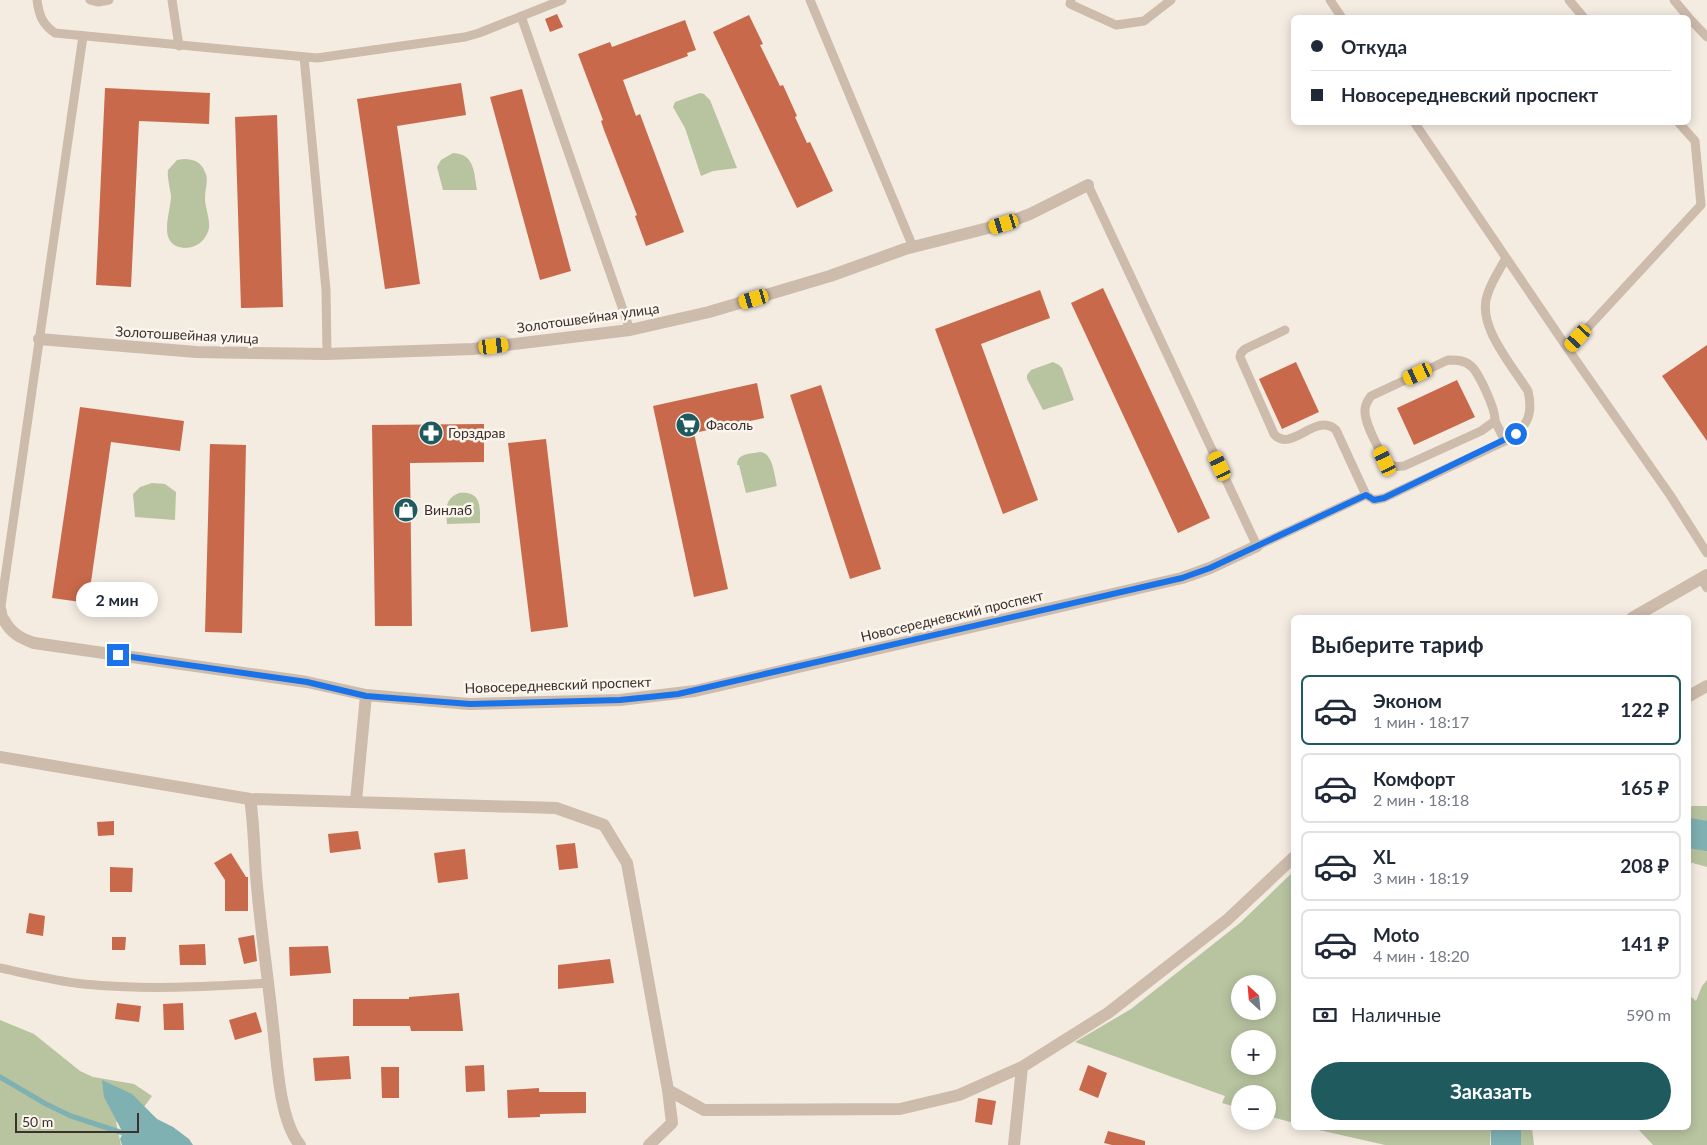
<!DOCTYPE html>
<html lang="ru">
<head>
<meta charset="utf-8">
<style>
  body { margin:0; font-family:Lato,sans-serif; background:#f6f6f7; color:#1f2937; height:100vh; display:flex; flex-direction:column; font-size:19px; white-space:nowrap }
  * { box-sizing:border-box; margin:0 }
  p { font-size:16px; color:#747a83 }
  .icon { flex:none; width:28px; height:28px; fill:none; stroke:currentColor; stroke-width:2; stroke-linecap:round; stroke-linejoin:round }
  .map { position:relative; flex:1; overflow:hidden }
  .sheet { position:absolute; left:1291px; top:615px; width:400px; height:515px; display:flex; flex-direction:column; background:#fff; border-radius:8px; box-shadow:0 2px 12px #0003 }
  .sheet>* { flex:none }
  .top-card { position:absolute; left:1291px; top:15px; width:400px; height:110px; border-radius:8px; box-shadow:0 2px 12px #0003; display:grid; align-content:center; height:110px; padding:0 20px; background:#fff }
  .needle { width:32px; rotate:334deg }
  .tools { position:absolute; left:1231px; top:975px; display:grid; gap:10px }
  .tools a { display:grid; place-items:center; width:45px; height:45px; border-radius:50%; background:#fff; box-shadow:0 2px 12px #0003; font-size:25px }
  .scale { position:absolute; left:15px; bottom:12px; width:124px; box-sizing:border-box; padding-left:5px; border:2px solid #3b302b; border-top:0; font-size:14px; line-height:18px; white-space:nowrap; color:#3b302b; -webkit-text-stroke:4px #fbf5ee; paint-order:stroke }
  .end { position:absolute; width:22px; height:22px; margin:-11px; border:6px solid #1a73e8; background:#fff; box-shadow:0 0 0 2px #fff }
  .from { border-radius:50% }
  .bubble { position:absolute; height:35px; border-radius:18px; background:#fff; box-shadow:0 2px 12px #0003; font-size:16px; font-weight:700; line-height:35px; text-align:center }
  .car { position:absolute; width:15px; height:30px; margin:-15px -8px; border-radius:6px; box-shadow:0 0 4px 1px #0007; background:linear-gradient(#f5c518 24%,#345 0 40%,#f5c518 0 76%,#345 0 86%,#f5c518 0) }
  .top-card b { display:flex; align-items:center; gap:18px; height:48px; font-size:19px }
  .top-card b+b { border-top:1px solid #e0e1e3 }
  .top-card i { width:12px; height:12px; background:#1f2937 }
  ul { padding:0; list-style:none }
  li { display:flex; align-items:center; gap:15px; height:70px; margin:0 10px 8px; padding:0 10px; border:2px solid #e0e1e3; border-radius:8px }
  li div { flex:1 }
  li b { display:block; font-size:19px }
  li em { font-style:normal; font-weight:700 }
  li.selected { border-color:#1f5a5e }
  li>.icon { width:45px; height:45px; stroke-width:1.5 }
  h2 { padding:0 20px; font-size:22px; line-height:60px }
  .pay { display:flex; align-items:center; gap:12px; height:55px; padding:0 20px; font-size:19px }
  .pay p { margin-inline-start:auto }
  .button { display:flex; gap:10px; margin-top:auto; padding:10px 20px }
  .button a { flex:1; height:58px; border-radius:30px; background:#1f5a5e; color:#fff; font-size:20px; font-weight:700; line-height:58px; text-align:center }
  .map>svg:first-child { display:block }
  .green { fill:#b8c4a0; fill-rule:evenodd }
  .water { fill:#7fb0b2 }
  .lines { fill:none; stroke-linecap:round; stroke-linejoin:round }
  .stream { stroke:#7fb0b2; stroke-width:5 }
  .river { stroke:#7fb0b2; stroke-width:30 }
  .building { fill:#c8694b }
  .service { stroke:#cdbbac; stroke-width:9 }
  .minor { stroke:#cdbbac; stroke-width:12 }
  .route { stroke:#1a73e8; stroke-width:6 }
  .labels { text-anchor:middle; stroke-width:5; stroke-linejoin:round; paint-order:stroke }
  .street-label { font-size:14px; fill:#3b302b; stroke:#fbf5ee }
  .poi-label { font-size:14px; fill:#3b302b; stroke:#fbf5ee; text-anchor:start }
</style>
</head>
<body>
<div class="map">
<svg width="1707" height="1145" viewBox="0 0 1707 1145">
  <rect width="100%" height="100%" fill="#f4ebe1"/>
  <path class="green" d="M700 93 704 94 710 100 737 168 713 171 701 176 685 128 673 107 675 102Z
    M453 153C475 154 474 173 477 190H443L437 167 441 160Z
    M184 159C194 159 201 162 205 172 209 180 205 189 205 198 205 207 209 216 209 224 210 229 207 235 204 239 199 245 192 248 184 248 156 245 171 213 171 196 170 187 167 179 168 170L177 160Z
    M1053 362 1059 365 1062 368 1074 400 1043 410 1027 379V375L1031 370Z
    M760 452C773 453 774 474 777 486L746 493 739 465H737C737 453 750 454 760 452Z
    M152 483 165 484 176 492 175 520 135 517 133 494 140 487Z
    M459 493C482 491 480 507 480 523L447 524C446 510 444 499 459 493Z
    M1693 806H1707V867L1689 862V807Z
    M1294 871V1123L1268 1116V1094H1240V1108L1222 1103 1225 1096 1075 1042 1131 1009 1240 923ZM1240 984H1268V1011H1240ZM1240 1039H1268V1066H1240Z
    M1707 980V1145H1653L1637 1128H1689V995L1696 1001 1702 986Z
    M0 1020 34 1034 80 1071 93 1077 134 1084 152 1096 138 1115 116 1122 121 1145H0Z
    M1310 1128H1491L1490 1145H1385Z
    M1504 1128H1532L1534 1145H1502Z"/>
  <path class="water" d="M102 1080 132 1094 157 1119 173 1127 189 1139 193 1145H122L120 1139 123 1133 104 1097Z"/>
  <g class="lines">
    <path class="stream" d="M0 1077 46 1104 71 1116 123 1133 136 1145"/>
    <path class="river" d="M1689 833 1707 836
      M1506 1128V1145"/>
  </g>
  <path class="building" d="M557 14 563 27 550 32 545 19Z
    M749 15 763 44 760 45 780 86 783 85 797 116 795 117 807 143 810 142 833 191 797 208 713 32Z
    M685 20 696 50 687 53 688 56 623 80 636 116 640 114 684 232 646 246 635 216 637 215 604 130 601 121 603 120 578 54 610 42 612 47Z
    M461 83 466 115 397 126 420 284 385 289 357 99Z
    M105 88 210 93 209 124 139 121 131 287 96 285Z
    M522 89 571 271 540 280 490 97Z
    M277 115 283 307 241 308 235 117Z
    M1103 288 1210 518 1178 533 1071 303Z
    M1040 290 1050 318 981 344 1038 500 1003 514 935 329Z
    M1707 345V441L1662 376Z
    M1296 362 1319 412 1282 429 1259 379Z
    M1457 380 1475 417 1414 445 1397 408Z
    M757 383 764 418 694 433 728 589 694 597 653 406Z
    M821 385 881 569 850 579 790 395Z
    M80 407 184 421 180 451 111 442 88 603 52 598Z
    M484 424V462L410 463 412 626H375L372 425Z
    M546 439 568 627 531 632 508 443Z
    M210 444 246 445 242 633 205 632Z
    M114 821V835L98 836 97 822Z
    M358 831 361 849 330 853 328 834Z
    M575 843 578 868 559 870 556 845Z
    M465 849 468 879 438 883 434 853Z
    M231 853 246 877H248V911H225V880L214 863Z
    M110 867 133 868 132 892H110Z
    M29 913 45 916 43 936 26 933Z
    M254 935 257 961 244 964 238 938Z
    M112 937H126L125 950H112Z
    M205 944 206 965H180L179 945Z
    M328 946 331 973 290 976 289 947Z
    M610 959 614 983 558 989V965Z
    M459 993 463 1031H411L410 1026H353V999H409V997Z
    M117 1003 141 1006 139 1022 115 1019Z
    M183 1003 184 1030H164L163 1004Z
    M256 1012 262 1032 235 1040 229 1020Z
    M349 1056 351 1079 315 1081 313 1058Z
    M484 1065 485 1091 466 1092 465 1066Z
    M1088 1065 1107 1073 1098 1098 1079 1090Z
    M381 1067H399V1098H382Z
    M539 1088V1092H586V1113L540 1114V1117L508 1118 507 1090Z
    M978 1098 996 1101 992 1125 975 1122Z
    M1108 1131 1145 1141V1145H1112L1104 1143Z"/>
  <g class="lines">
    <path class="service" d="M37 0C39 15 42 24 55 33L317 58 465 37 479 33 562 0
      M90 0 98 2 109 0
      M172 0 179 46
      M810 0 913 247
      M1071 0 1070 4 1116 25 1144 21 1171 0
      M1330 0 1342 18
      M1569 0 1584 18
      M1674 0 1689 18
      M521 16 630 330
      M1689 18 1707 37
      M304 57 326 290 327 354
      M1414 122 1568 349
      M1678 122 1695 141 1701 205 1568 349 1670 495 1707 553
      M1088 185 1257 546 1366 495 1336 430C1316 411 1291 454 1274 434L1240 357 1241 353 1245 349 1285 330
      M1448 360C1457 360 1464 360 1471 366 1479 373 1496 410 1495 421L1481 431 1404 466C1396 467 1392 467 1385 461 1379 448 1364 424 1365 410 1365 404 1368 400 1371 396Z
      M1495 421 1505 441
      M1366 495 1374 500 1384 498 1505 441C1526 429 1534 416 1528 391 1512 365 1475 324 1488 293 1492 281 1500 269 1506 258
      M1701 578 1707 588
      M4 620 1 606 83 36
      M0 968C28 974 56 981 83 984 145 990 207 987 268 983"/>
    <path class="minor" d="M39 339 196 352 327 354 473 349 630 330 709 312 830 276 905 249 1004 224 1030 214 1088 185
      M1632 618 1707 575
      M4 620C11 633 20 638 34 643L307 682 366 695 469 704 620 700 695 691 1182 578 1210 568 1257 546
      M1689 696 1707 686
      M0 757 250 799 556 808 604 825 627 863 668 1090 704 1110 900 1109 959 1095 1022 1067 1108 1013 1227 920 1294 857
      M250 799C254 824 254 849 256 875 260 926 268 976 273 1027 277 1060 279 1120 300 1145
      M356 801 366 695
      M649 1145 672 1123 668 1090
      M1014 1145 1022 1067"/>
  </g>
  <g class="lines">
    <path class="route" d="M118 655 307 682 366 696 470 704 620 700 678 694 1182 578 1210 568 1366 495 1374 500 1384 498 1516 434"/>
  </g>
  <defs>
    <symbol id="supermarket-disc" viewBox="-11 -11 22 22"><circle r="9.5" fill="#1f5a5e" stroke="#fbf5ee"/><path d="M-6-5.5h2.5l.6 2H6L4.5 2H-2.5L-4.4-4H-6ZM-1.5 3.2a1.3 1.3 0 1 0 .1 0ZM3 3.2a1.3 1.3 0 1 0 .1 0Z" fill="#fff"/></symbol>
    <symbol id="pharmacy-disc" viewBox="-11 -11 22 22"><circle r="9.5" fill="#1f5a5e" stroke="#fbf5ee"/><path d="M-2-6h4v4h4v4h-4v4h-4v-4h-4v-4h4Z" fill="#fff"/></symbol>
    <symbol id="shop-disc" viewBox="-11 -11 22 22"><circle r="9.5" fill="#1f5a5e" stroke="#fbf5ee"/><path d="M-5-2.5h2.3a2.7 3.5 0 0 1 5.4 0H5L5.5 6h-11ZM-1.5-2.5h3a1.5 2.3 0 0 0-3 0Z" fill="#fff"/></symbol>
  </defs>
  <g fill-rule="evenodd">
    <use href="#supermarket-disc" x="674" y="411" width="28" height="28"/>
    <use href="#pharmacy-disc" x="417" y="419" width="28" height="28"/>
    <use href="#shop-disc" x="392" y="496" width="28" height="28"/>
  </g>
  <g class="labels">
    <g class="street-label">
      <text transform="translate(588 318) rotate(-8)" y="5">Золотошвейная улица</text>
      <text transform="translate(187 335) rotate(3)" y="5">Золотошвейная улица</text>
      <text transform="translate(952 616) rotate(-13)" y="5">Новосередневский проспект</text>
      <text transform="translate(558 685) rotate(-2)" y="5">Новосередневский проспект</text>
    </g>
    <g class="poi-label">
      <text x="706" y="430">Фасоль</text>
      <text x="448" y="438">Горздрав</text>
      <text x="424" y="515">Винлаб</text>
    </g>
  </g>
</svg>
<div class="tools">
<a><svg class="needle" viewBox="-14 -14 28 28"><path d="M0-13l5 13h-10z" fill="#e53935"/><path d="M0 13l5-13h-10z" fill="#747a83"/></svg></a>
<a>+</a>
<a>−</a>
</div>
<div class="scale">50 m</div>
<i class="end from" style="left:1516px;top:434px"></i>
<i class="end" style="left:118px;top:655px"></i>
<div class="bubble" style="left:76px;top:582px;width:82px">2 мин</div>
<i class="car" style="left:1004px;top:224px;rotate:253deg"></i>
<i class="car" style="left:754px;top:299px;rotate:254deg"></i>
<i class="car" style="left:1578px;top:338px;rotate:222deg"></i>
<i class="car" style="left:494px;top:346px;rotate:83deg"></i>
<i class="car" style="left:1418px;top:374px;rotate:245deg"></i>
<i class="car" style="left:1385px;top:461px;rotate:335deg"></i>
<i class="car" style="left:1220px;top:466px;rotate:335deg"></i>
<div class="top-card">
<b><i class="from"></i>Откуда</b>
<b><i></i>Новосередневский проспект</b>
</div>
<section class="sheet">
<h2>Выберите тариф</h2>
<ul>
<li class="selected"><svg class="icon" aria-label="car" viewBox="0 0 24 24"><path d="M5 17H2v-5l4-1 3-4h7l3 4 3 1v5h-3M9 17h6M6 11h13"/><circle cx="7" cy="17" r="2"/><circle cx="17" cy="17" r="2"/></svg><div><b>Эконом</b><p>1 мин · 18:17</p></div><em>122 ₽</em></li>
<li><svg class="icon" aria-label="car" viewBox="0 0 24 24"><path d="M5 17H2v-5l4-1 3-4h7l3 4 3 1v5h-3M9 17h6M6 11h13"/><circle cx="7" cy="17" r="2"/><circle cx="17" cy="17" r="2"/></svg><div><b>Комфорт</b><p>2 мин · 18:18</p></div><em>165 ₽</em></li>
<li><svg class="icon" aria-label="car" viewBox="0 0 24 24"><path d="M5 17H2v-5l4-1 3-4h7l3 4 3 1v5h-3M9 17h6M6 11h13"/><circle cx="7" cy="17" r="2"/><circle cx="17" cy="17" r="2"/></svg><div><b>XL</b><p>3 мин · 18:19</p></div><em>208 ₽</em></li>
<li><svg class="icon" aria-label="car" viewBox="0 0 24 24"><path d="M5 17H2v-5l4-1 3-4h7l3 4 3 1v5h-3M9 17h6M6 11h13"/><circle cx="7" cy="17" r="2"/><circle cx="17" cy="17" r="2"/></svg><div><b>Moto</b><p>4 мин · 18:20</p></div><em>141 ₽</em></li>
</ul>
<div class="pay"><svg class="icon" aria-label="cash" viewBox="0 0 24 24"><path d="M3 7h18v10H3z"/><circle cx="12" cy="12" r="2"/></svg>Наличные<p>590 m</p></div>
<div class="button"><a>Заказать</a></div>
</section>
</div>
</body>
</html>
